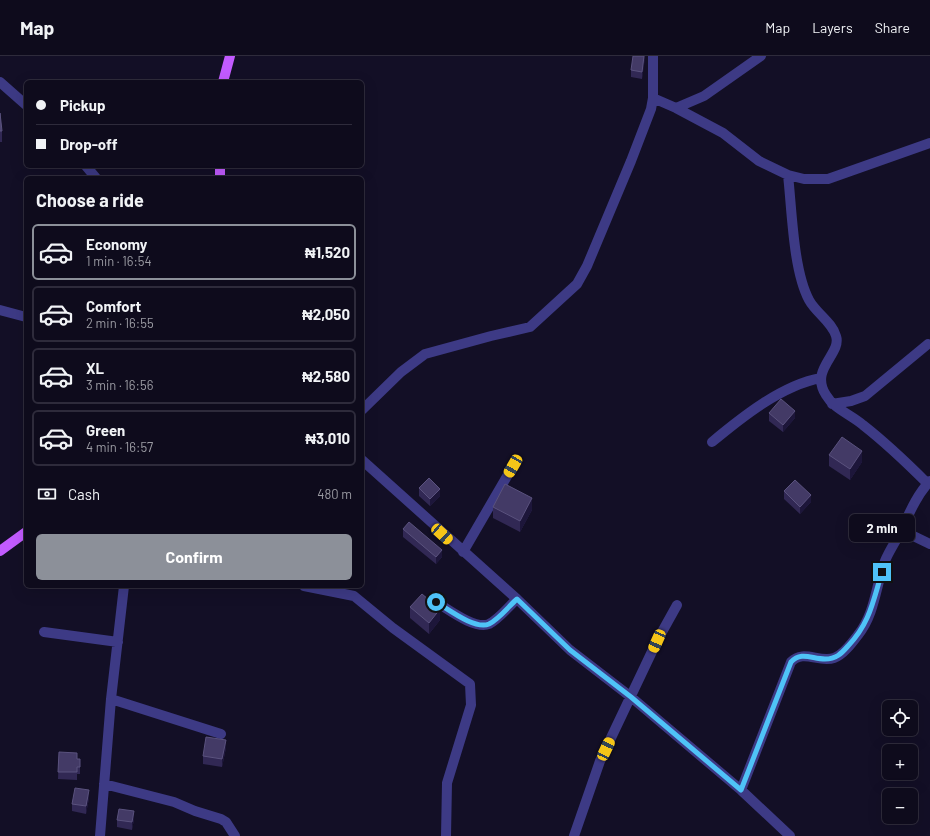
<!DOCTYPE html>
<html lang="en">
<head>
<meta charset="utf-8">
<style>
  body { margin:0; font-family:Barlow,sans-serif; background:#1c1929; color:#f1f3f6; height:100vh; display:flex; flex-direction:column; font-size:15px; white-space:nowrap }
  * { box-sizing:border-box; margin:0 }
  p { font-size:13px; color:#9b9ba3 }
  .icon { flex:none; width:22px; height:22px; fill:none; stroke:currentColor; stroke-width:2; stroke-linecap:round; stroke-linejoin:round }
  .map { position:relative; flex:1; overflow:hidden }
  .side { position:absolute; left:24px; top:120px; width:340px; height:412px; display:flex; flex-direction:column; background:#0e0b1c; border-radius:6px; box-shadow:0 4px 16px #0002,0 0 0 1px #2e2b3b }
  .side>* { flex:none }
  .top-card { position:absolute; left:24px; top:24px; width:340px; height:88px; border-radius:6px; box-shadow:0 4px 16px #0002,0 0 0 1px #2e2b3b; display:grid; align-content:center; height:88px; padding:0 12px; background:#0e0b1c }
  .buttons { position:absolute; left:882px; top:644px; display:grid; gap:8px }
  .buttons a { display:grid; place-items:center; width:36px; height:36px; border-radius:6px; background:#0e0b1c; box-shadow:0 4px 16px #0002,0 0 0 1px #2e2b3b; font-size:20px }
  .end { position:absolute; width:18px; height:18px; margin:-9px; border:5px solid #4fc3f7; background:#111; box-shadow:0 0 0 2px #111 }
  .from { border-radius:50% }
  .bubble { position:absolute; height:28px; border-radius:6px; background:#0e0b1c; box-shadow:0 4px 16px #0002,0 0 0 1px #2e2b3b; font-size:13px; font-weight:700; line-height:28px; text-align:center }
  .car { position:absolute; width:12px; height:24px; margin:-12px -6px; border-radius:5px; box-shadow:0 0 3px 1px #0007; background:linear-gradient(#f5c518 24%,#345 0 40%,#f5c518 0 76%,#345 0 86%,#f5c518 0) }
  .top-card b { display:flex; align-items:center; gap:14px; height:38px; font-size:15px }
  .top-card b+b { border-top:1px solid #2e2b3b }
  .top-card i { width:10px; height:10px; background:#f1f3f6 }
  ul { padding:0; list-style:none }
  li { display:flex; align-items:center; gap:12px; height:56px; margin:0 8px 6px; padding:0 4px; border:2px solid #2e2b3b; border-radius:6px }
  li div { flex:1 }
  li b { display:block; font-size:15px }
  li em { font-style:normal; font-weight:700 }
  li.on { border-color:#8c9099 }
  li>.icon { width:36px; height:36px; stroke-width:1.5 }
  h2 { padding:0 12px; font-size:18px; line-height:48px }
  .pay { display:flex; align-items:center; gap:10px; height:44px; padding:0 12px; font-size:15px }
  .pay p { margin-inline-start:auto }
  .button { display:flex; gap:8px; margin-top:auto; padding:8px 12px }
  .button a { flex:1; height:46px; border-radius:6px; background:#8c9099; color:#fff; font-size:16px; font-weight:700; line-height:46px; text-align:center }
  header { display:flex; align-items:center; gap:24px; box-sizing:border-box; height:56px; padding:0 20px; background:#0e0b1c; border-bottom:1px solid #2e2b3b }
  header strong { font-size:19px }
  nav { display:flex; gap:22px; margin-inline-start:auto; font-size:14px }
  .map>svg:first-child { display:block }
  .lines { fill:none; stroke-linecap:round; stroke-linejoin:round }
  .minor { stroke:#3d3a85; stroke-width:10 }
  .major { stroke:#c25bff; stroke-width:10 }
  .wall { fill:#312854 }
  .shaded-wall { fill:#1d163a }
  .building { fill:#433a66; stroke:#5a527e }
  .route { stroke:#4fc3f7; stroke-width:5 }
</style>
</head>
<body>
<header>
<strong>Map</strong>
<nav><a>Map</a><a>Layers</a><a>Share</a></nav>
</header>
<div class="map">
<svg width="930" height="780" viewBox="0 0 930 780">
  <rect width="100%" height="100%" fill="#130f26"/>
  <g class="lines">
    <path class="minor" d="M0 26 26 49
      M653 42 676 52 723 77 759 105 788 119 804 123H828L930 87
      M676 52 704 40 761 0
      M86 110 96 122
      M788 119C792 154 793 214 809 244 816 257 832 266 836 280 842 298 809 313 826 339 834 353 850 358 863 369 886 387 907 407 928 428
      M0 254 26 261
      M832 348 851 345 865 340 928 288
      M362 354 401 316 425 298 491 280 530 271 577 228 587 210 631 105 651 53 653 42V0
      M712 386C742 361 782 329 821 322
      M362 404 517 543 570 594 631 641 741 734 790 780
      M901 474 930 488
      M463 496 513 410
      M304 530 354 540 393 572 470 628 471 649 447 727 446 780
      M436 546C448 553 475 574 489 568 499 563 509 550 517 543
      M44 576 118 586
      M111 643 221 678
      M104 728 174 746 195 755 221 763 226 766 235 780
      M741 734 791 606C803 593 819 607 834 602 843 599 852 587 858 579 875 558 876 529 885 505 889 495 896 485 901 475 909 458 916 440 930 425
      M100 780 111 643 124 530
      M574 780 600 705 657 585 677 549"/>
    <path class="major" d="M223 26 230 0
      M220 110V122
      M0 495 26 476"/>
  </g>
  <path class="wall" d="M645 0 642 23 631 21V14Z
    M0 57 2 75V86H0Z
    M769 357 795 362 783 376 769 365Z
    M829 399 862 406 850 424 829 410Z
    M419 432 440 440 430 450 419 440Z
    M784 435 811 446 800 458 784 443Z
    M493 451 532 454 520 476 493 462Z
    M403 473 442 501 436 508 403 481Z
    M410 551 440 564 429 578 410 562Z
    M226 692 222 711 203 708V700Z
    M59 696 77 703H80V718H77V724L58 723Z
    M89 742 86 758 72 755V748Z
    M134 763 132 774 117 771V764Z"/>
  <path class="shaded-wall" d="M644 0H645V3L642 23V16Z
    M795 355V362L783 376V369Z
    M862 395V406L850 424V413Z
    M440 433V440L430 450V443Z
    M811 439V446L800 458V451Z
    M532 442V454L520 476V465Z
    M442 494V501L436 508V501Z
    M440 553V564L429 578V567Z
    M226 684V692L222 711V703Z
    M89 734V742L86 758V750Z
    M134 755V763L132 774V766Z"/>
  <path class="building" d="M633 0H644L642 16 631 14Z
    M0 57 2 75H0Z
    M781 343 795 355 783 369 769 357Z
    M842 381 862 395 850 413 829 399Z
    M429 422 440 433 430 443 419 432Z
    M795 424 811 439 800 451 784 435Z
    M505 428 532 442 520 465 493 451Z
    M409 466 442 494 436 501 403 473Z
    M422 538 440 553 429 567 410 551Z
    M206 681 226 684 222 703 203 700Z
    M59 696 77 697V703H80V711H77V716H58Z
    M75 732 89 734 86 750 72 748Z
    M119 753 134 755 132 766 117 764Z"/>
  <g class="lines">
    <path class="route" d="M436 546C448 553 475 574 489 568 499 563 509 550 517 543L570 594 631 641 741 734 791 606C801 595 812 603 825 603 836 603 841 598 848 590 870 567 873 545 882 516"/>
  </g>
</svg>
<div class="buttons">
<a><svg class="icon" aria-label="locate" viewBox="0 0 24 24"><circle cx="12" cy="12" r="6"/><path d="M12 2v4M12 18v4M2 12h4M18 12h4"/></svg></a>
<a>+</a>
<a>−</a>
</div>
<i class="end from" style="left:436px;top:546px"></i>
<i class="end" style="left:882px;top:516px"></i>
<div class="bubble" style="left:849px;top:458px;width:66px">2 min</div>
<i class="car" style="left:513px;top:410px;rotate:210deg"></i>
<i class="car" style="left:442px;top:478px;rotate:132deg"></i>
<i class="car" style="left:657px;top:585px;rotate:204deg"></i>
<i class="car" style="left:606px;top:693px;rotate:25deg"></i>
<div class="top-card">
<b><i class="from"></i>Pickup</b>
<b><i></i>Drop-off</b>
</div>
<section class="side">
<h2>Choose a ride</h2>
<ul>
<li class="on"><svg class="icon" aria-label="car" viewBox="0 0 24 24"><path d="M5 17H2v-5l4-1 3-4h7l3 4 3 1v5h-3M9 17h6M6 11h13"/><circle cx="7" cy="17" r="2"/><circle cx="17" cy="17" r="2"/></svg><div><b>Economy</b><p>1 min · 16:54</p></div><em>₦1,520</em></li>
<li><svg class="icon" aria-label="car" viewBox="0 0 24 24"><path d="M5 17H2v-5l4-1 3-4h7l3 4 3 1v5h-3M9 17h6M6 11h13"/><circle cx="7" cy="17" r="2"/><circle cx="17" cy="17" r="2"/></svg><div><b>Comfort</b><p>2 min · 16:55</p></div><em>₦2,050</em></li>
<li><svg class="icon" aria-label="car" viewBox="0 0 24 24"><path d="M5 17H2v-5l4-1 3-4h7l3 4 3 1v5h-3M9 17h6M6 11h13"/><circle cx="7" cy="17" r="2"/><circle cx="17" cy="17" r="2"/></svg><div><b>XL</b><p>3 min · 16:56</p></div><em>₦2,580</em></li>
<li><svg class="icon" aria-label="car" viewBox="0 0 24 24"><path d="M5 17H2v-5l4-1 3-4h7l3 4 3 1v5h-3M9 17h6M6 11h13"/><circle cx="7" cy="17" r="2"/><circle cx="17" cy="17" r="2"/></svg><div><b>Green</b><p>4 min · 16:57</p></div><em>₦3,010</em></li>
</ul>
<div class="pay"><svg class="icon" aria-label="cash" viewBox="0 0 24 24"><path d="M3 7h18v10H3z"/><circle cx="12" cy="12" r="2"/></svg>Cash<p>480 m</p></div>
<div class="button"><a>Confirm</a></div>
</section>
</div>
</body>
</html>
